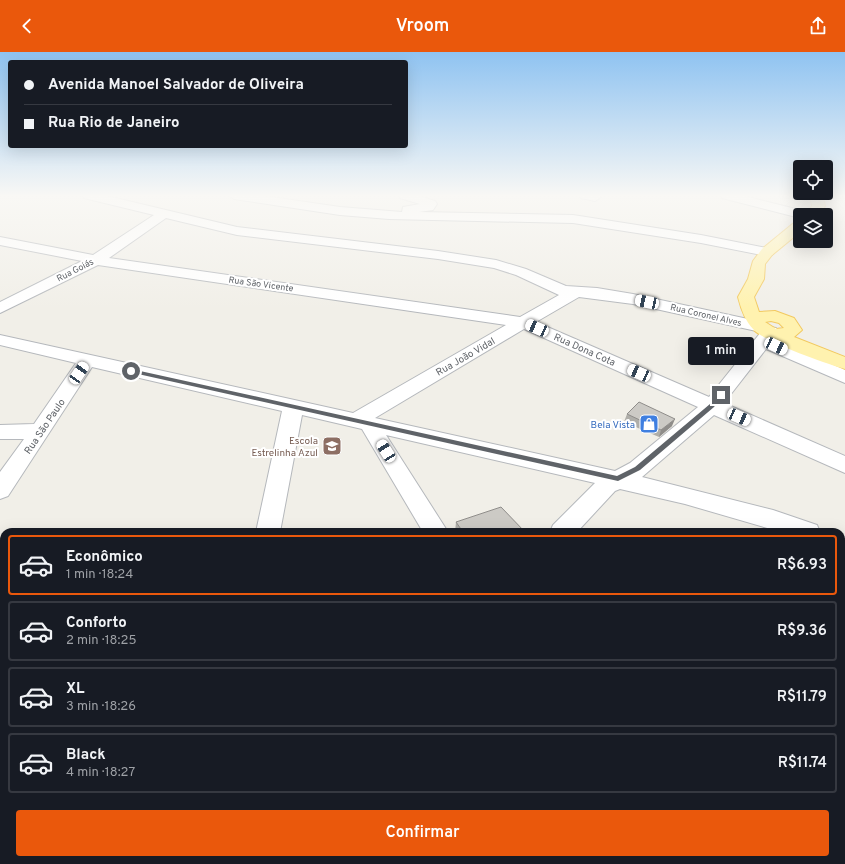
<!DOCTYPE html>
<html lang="pt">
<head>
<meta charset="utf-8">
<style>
  body { margin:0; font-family:Overpass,sans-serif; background:#20242c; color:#f1f3f6; height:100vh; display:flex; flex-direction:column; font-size:15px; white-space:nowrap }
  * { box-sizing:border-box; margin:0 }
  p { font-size:13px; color:#9ea1a6 }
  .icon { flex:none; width:22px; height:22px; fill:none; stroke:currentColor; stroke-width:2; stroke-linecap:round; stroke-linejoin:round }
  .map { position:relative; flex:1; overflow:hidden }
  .drawer { position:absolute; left:0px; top:476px; width:845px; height:336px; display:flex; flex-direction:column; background:#171b24; border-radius:12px 12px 0 0; box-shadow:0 4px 16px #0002 }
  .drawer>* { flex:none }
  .hud { position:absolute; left:8px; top:8px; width:400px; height:88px; border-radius:4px; box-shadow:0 4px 16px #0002; display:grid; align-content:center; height:88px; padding:0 16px; background:#171b24 }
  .fabs { position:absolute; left:793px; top:108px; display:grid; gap:8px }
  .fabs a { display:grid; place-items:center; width:40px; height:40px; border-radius:4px; background:#171b24; box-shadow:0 4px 16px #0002; font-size:20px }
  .end { position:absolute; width:18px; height:18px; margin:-9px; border:5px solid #5f6368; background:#fff; box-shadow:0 0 0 2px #fff }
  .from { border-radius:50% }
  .bubble { position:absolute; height:28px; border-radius:4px; background:#171b24; box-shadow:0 4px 16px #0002; font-size:13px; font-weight:600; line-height:28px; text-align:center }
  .car { position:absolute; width:12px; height:24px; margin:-12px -6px; border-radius:5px; box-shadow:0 0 3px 1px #0007; background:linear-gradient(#fff 24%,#345 0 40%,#fff 0 76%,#345 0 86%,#fff 0) }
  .hud b { display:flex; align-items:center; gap:14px; height:38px; font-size:15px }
  .hud b+b { border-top:1px solid #363941 }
  .hud i { width:10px; height:10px; background:#f1f3f6 }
  ul { padding:7px 0 0; list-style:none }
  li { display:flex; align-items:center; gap:12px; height:60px; margin:0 8px 6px; padding:0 8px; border:2px solid #363941; border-radius:4px }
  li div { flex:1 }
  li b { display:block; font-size:15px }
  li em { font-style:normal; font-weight:600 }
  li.active { border-color:#ea580c }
  li>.icon { width:36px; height:36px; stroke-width:1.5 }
  .button { display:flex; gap:8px; margin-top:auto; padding:8px 16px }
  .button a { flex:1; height:46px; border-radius:4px; background:#ea580c; color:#fff; font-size:16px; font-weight:600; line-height:46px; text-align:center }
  header { display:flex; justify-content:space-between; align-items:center; height:52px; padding:0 16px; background:#ea580c; color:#fff; font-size:18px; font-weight:600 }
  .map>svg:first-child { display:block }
  .green { fill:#c5e8c5 }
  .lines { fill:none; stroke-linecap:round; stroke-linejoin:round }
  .minor-casing { stroke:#b5b8bc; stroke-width:2 }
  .major-casing { stroke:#f2c960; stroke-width:2 }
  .minor { fill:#fff; fill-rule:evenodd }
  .major { fill:#fff2af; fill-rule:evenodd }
  .wall { fill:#afaea9 }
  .shaded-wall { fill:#8f8d8a }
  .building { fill:#cccac5; stroke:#8f8d8a }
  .route { fill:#5f6368 }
  .labels { text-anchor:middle; stroke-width:4; stroke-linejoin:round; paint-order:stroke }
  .far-street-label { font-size:9px; fill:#5f6368; stroke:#fff }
  .street-label { font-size:10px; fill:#5f6368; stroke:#fff }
  .shop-label { font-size:10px; fill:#366cbe; stroke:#fff; text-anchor:end }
  .education-label { font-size:10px; fill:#785e54; stroke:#fff; text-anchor:end }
</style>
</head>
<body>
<header><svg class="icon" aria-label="back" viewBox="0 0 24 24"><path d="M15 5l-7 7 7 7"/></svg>Vroom<svg class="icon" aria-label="share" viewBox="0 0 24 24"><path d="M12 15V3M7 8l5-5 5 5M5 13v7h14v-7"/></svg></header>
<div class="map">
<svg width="845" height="812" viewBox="0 0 845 812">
  <rect width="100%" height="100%" fill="#f1efe8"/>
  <path class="green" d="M845 648V812H769L771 808H841V655Z"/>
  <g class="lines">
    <defs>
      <path id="minor" d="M82 143H103L237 175 438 199 496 208 526 217 566 234 597 236 633 242 766 271 768 275 776 276 779 280 773 287 845 318V331L766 297 724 351 845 404V421L714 363 642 425 773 458 817 473 820 480H781L685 452 620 437 615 439 577 480H550L553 473 595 431 386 383 448 480H423L362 377 302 363 280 480H256L282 359 92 315 8 444 0 447V420L24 387H0V373L34 372 76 311 0 293V283L353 361 506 273 98 213 0 261V250L82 209 0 193V185L93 203 154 163 84 146ZM166 166 237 183 438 207 494 216 516 223 559 243 520 265 109 206ZM579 245 633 252 761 280 709 345 536 270ZM524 277 698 355 630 411 615 419 375 366Z
        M228 143H258L340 155 402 160 403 155 420 152 400 146 398 143H416L435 149 437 152 433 158 419 160 573 163 701 183 767 196 772 197 774 200 772 203 767 204 701 191 573 171 389 167 340 163 234 147Z
        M579 143H600L601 145 595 149 581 146Z
        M720 143H740L808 160 809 163H800V166L722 146Z
        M841 484 845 485V507L841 506Z
        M845 530V561L841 562V532Z
        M0 547H4V571H0Z
        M172 808H210L209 812H171Z
        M607 808H645L646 812H608Z
        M691 808H729L727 812H689Z"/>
      <path id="major" d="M810 143H822L825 154 820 163H806L812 154Z
        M800 169V180L772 203 765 212 764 227 754 245 759 260 775 259 794 266 802 278 794 285 845 305V317C827 312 765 290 754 278 745 269 741 257 738 245L748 227 753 209 762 197 795 170ZM771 269 779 271 784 276 776 277 765 270Z"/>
    </defs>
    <use href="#minor" class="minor-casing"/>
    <use href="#major" class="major-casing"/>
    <use href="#minor" class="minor"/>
    <use href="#major" class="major"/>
  </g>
  <path class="wall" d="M627 362 672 374 659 385 624 370Z
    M456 470 525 480H455Z"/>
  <path class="shaded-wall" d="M675 367 672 374 659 385 661 378Z
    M302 808H304V812H301Z"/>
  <path class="building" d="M639 350 675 367 661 378 627 362Z
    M501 455 525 480H463L456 470Z
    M268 808H302L301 812H268Z"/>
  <linearGradient id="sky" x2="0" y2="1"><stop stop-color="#8fc3f1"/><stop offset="0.56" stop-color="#f9f8f5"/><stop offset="1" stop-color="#f9f8f5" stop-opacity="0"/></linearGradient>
  <rect width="845" height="257" fill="url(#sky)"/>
  <path class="route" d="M131 317 617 424 635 415 710 352 719 341 723 343 714 355 640 418 618 429 129 320Z"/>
  <defs>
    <symbol id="shop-square" viewBox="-11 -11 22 22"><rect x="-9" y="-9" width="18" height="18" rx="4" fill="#3f7fe0" stroke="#fff"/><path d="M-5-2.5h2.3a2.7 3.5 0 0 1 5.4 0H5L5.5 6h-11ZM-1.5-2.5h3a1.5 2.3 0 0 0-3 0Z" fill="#fff"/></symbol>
    <symbol id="school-square" viewBox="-11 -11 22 22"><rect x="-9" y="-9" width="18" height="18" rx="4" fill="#8d6e63" stroke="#fff"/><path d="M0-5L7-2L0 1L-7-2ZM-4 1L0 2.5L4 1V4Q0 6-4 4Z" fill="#fff"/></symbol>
  </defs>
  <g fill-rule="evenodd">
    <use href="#shop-square" x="638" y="361" width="22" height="22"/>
    <use href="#school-square" x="321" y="383" width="22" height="22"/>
  </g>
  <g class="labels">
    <g class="far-street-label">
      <text transform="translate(75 218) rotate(-27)" y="3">Rua Goiás</text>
      <text transform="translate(261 232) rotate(8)" y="3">Rua São Vicente</text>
      <text transform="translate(706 263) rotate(13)" y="3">Rua Coronel Alves</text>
    </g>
    <g class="street-label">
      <text transform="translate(585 297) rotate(24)" y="4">Rua Dona Cota</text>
      <text transform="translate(465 304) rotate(-30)" y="4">Rua João Vidal</text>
      <text transform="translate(44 374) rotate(-56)" y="4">Rua São Paulo</text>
    </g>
    <g class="shop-label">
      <text x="635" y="376">Bela Vista</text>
    </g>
    <g class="education-label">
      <text x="318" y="392">Escola<tspan x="318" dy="12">Estrelinha Azul</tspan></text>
    </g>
  </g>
</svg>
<div class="fabs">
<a><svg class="icon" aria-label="locate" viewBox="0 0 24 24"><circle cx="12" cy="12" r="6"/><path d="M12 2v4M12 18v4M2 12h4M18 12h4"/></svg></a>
<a><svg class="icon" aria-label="layers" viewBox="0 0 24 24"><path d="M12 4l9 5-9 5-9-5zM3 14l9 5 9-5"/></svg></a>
</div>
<i class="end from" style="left:131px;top:319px"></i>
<i class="end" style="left:721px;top:343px"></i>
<div class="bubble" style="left:688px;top:285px;width:66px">1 min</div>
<i class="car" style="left:647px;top:250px;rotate:282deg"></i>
<i class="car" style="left:537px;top:276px;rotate:294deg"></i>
<i class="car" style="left:776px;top:294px;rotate:115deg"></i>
<i class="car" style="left:79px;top:321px;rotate:34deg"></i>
<i class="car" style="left:639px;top:321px;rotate:294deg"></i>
<i class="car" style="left:739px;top:365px;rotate:114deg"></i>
<i class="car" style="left:386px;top:399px;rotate:328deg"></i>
<div class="hud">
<b><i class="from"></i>Avenida Manoel Salvador de Oliveira</b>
<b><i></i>Rua Rio de Janeiro</b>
</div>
<section class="drawer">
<ul>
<li class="active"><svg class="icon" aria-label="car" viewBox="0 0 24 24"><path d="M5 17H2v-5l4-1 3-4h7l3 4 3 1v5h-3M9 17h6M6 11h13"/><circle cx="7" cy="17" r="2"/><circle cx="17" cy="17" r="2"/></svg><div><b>Econômico</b><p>1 min · 18:24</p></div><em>R$6.93</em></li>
<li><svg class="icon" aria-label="car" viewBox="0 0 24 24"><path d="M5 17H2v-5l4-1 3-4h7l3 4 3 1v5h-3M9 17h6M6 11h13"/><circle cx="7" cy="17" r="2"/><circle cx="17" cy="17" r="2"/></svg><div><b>Conforto</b><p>2 min · 18:25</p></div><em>R$9.36</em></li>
<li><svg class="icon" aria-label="car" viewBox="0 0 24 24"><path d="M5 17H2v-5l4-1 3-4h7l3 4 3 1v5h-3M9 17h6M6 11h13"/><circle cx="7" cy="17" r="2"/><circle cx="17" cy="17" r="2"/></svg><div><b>XL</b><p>3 min · 18:26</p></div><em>R$11.79</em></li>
<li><svg class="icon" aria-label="car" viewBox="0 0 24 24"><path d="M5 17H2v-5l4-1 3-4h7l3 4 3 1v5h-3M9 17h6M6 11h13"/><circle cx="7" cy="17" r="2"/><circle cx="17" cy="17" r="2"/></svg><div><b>Black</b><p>4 min · 18:27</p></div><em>R$11.74</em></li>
</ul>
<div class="button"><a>Confirmar</a></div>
</section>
</div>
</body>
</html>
